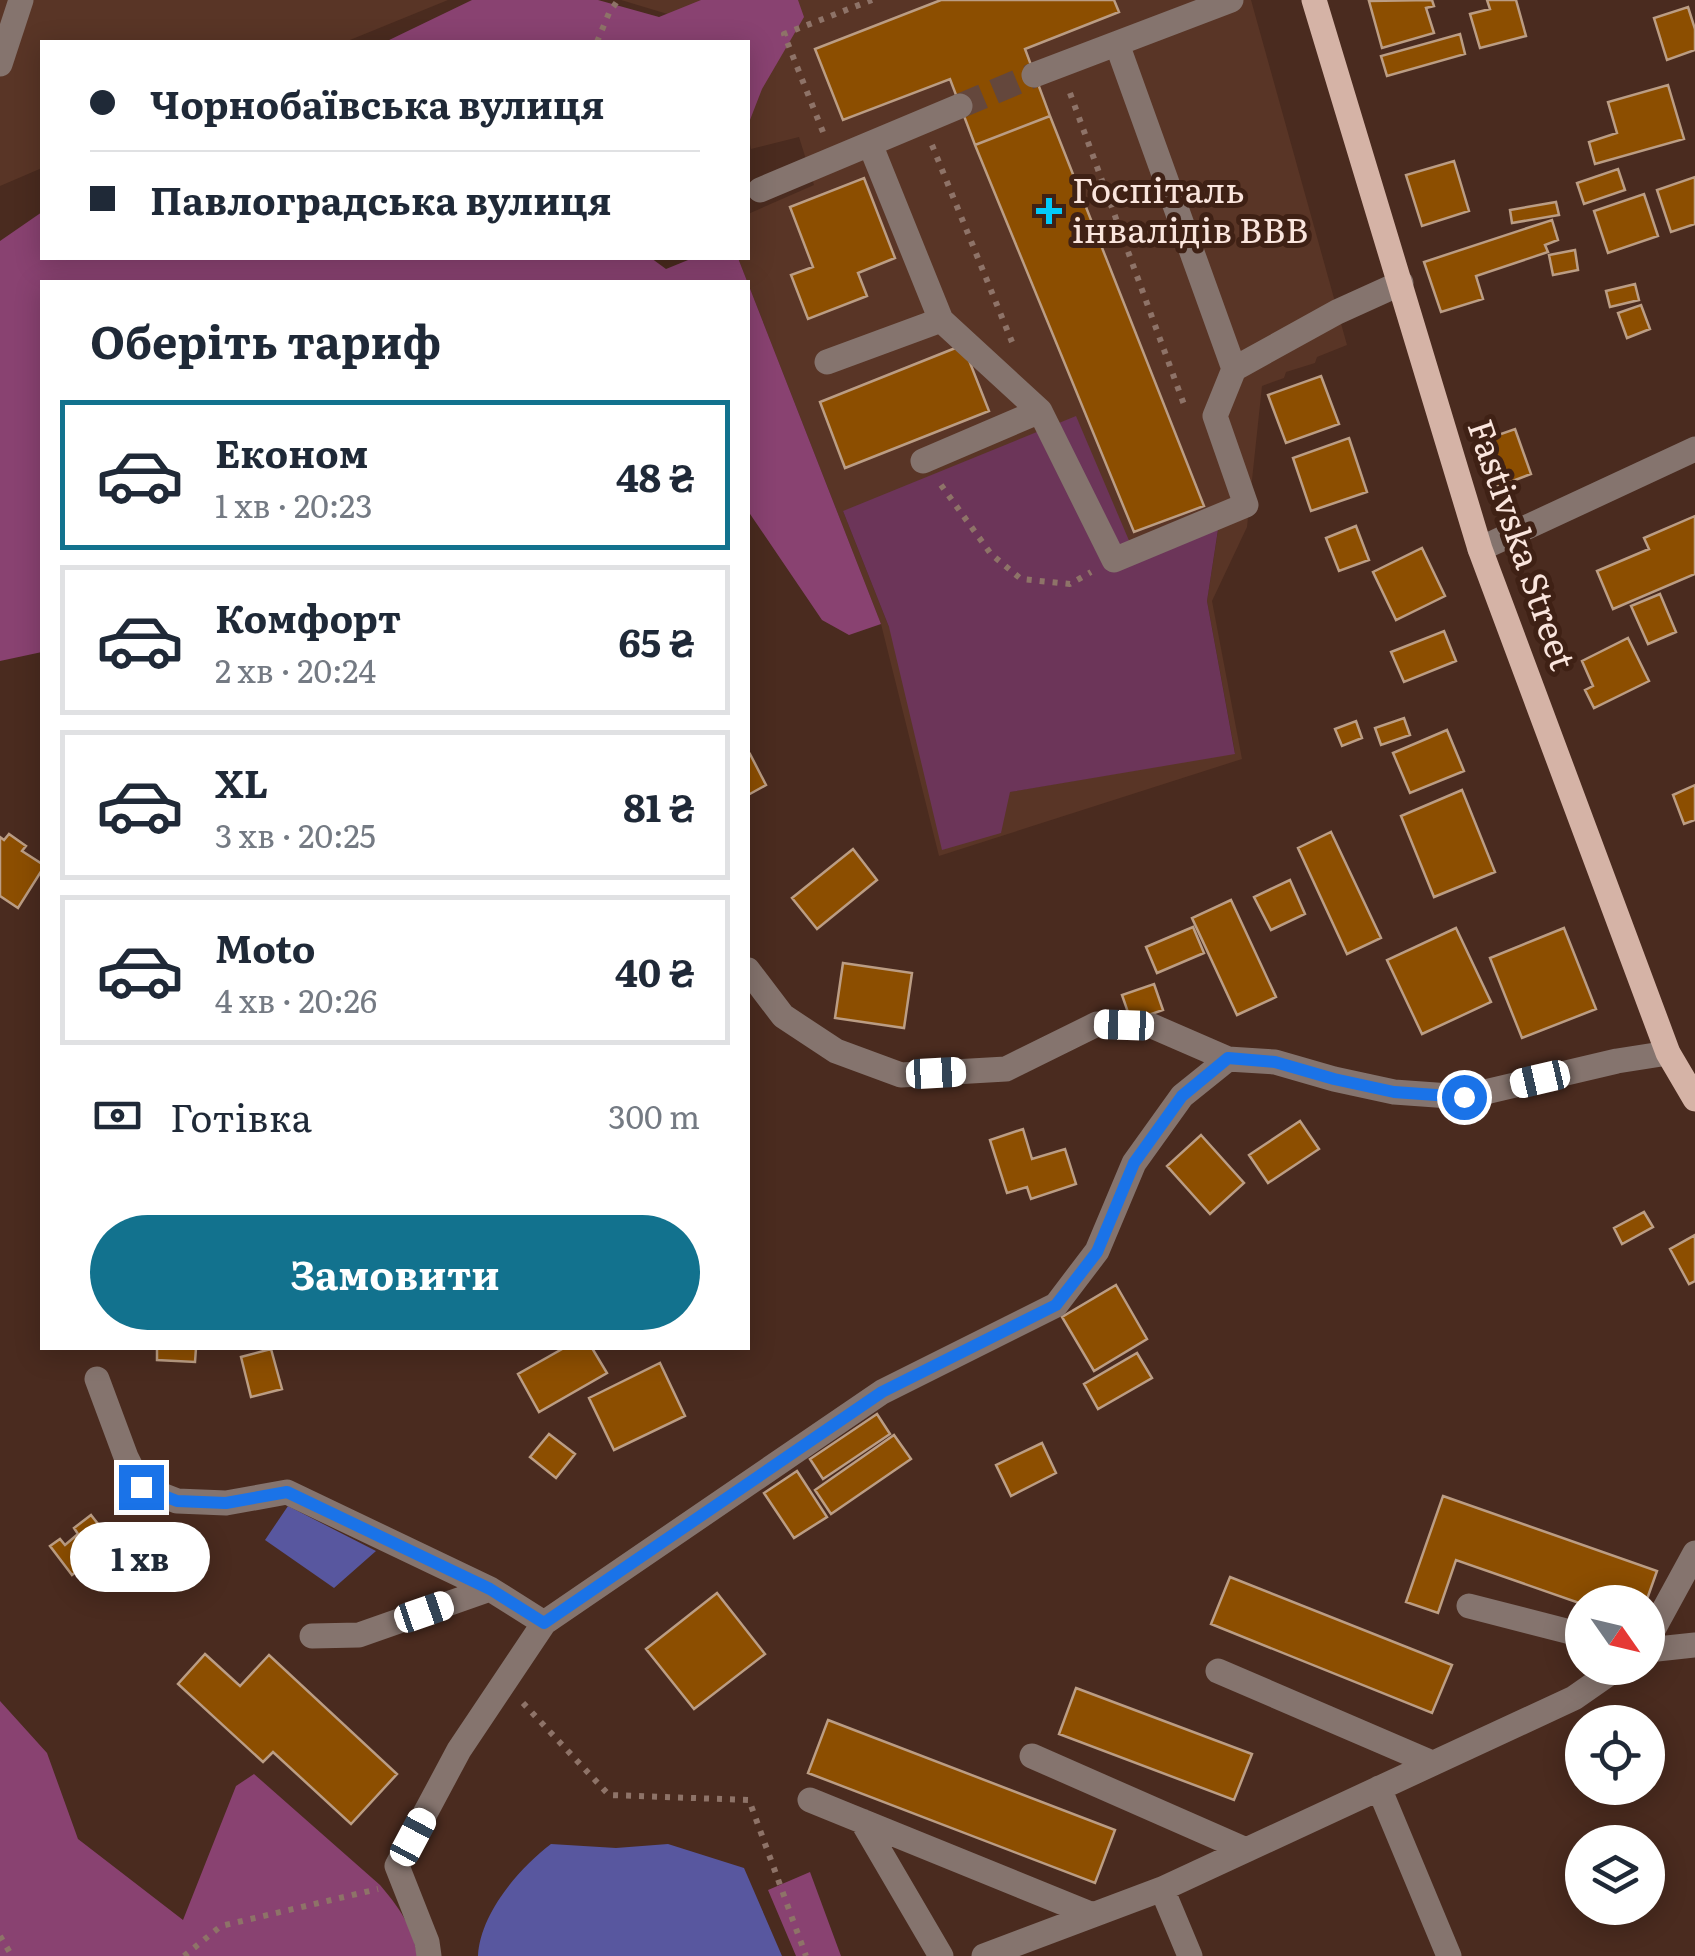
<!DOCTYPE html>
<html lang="uk">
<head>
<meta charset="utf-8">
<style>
  body { margin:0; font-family:Literata,serif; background:#f6f6f7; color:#1f2937; height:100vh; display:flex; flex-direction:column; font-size:38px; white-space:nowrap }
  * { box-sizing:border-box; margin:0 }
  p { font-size:32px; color:#747a83 }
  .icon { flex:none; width:55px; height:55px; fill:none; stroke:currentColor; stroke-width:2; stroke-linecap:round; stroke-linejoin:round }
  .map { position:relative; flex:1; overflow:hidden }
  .drawer { position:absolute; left:40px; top:280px; width:710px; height:1070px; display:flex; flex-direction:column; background:#fff; border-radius:0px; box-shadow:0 5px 25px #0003 }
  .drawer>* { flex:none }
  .guide { position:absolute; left:40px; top:40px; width:710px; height:220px; border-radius:0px; box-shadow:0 5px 25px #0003; display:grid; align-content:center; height:220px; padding:0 50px; background:#fff }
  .needle { width:65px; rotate:124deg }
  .controls { position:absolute; left:1565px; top:1585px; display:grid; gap:20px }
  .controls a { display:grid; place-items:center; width:100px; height:100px; border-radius:50%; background:#fff; box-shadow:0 5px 25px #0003; font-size:50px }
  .end { position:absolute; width:45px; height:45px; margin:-22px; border:12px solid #1a73e8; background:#fff; box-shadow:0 0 0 5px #fff }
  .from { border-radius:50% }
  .bubble { position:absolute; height:70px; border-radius:35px; background:#fff; box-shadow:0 5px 25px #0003; font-size:32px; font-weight:700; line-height:70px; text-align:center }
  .car { position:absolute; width:30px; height:60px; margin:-30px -15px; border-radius:12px; box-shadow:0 0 8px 2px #0007; background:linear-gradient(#fff 24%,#345 0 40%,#fff 0 76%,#345 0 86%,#fff 0) }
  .guide b { display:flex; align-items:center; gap:35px; height:95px; font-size:38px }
  .guide b+b { border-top:2px solid #e0e1e3 }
  .guide i { width:25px; height:25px; background:#1f2937 }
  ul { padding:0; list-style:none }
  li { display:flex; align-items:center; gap:30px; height:150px; margin:0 20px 15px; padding:0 30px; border:5px solid #e0e1e3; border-radius:0px }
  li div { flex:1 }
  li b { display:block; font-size:38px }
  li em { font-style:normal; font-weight:700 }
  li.current { border-color:#12728e }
  li>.icon { width:90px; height:90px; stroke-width:1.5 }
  h2 { padding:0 50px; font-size:45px; line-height:120px }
  .pay { display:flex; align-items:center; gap:25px; height:110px; padding:0 50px; font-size:38px }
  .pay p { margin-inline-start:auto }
  .button { display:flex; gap:20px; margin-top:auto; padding:20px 50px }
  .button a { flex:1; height:115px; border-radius:60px; background:#12728e; color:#fff; font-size:40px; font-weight:700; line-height:115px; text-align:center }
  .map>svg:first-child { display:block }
  .built { fill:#593526; fill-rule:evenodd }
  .green { fill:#6c3559 }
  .forest { fill:#894271 }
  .water { fill:#58579f }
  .building { fill:#8c4e00; stroke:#bb9d84; stroke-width:2.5 }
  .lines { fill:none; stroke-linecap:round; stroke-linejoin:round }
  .minor-tunnel { stroke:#64473c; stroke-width:25; stroke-dasharray:25 12; stroke-linecap:butt }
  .path { stroke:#8e7368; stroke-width:6; stroke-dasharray:5 8; stroke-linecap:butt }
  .minor { stroke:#85746e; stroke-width:25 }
  .major { stroke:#d5b3a6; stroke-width:25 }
  .route { stroke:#1a73e8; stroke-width:12 }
  .poi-dot { fill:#02cbf9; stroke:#3f2115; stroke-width:4 }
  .labels { text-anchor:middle; stroke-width:10; stroke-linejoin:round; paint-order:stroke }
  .poi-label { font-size:35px; fill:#fae5dd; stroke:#3f2115; text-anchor:start }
  .street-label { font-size:35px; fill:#fae5dd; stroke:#3f2115 }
</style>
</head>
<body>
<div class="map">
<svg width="1695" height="1956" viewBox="0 0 1695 1956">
  <rect width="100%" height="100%" fill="#4a2b1f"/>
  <path class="built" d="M0 0H448L345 42H42V168L0 186Z
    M621 0H1251L1347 345 1317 357 1315 363 1286 372 1284 378 1262 386 1247 527 1212 601 1242 759 939 856 881 624 738 258H748V214L814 185 799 137 751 149 748 135V42L704 25ZM843 511 1136 558 1219 524 1207 601 1235 753 1009 792 889 627Z"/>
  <path class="green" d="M1076 416 1136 557 1219 523 1207 601 1235 754 1010 792 1001 833 942 850 889 627 843 511Z"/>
  <path class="forest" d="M472 0H598L659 17 701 0H798L804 17 762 89 748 125V42H385Z
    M42 212V258H651L666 269 693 258H738L881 624 849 635 822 620 748 511V282H42V652L0 661V241Z
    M0 1701 47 1753 78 1839 183 1920 236 1786 254 1774 380 1885C398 1906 414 1928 417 1956H0Z
    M810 1872 841 1956H796L768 1890Z"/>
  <path class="water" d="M288 1506 376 1551 334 1588 265 1540Z
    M551 1844 616 1848 668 1844 744 1868 782 1956H478C480 1914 518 1869 551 1844Z"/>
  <path class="building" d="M941 0H1114L1119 12 1025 49 1050 116 975 145 950 79 843 120 815 49Z
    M1432 0 1434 6 1426 8 1434 33 1382 48 1369 1Z
    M1487 0H1516L1526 36 1480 48 1470 14 1490 9Z
    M1688 7 1695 29V50L1667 60 1654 18Z
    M1460 34 1465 54 1387 76 1381 56Z
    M1668 85 1684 139 1595 164 1589 142 1617 133 1608 102Z
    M1050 116 1204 506 1134 532 975 145Z
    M1454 161 1469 211 1422 226 1406 175Z
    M1618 169 1625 190 1584 204 1577 183Z
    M1695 177V224L1671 232 1657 190Z
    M864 178 895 258 858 273 867 296 808 319 791 275 813 267 790 207Z
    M1644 194 1658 236 1608 253 1594 211Z
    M1556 202 1559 215 1512 223 1510 210Z
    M1552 220 1558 240 1545 245 1548 252 1476 276 1483 299 1441 312 1424 262Z
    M1575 250 1578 270 1553 275 1549 255Z
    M1635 284 1639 300 1610 307 1606 291Z
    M1641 305 1650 329 1627 338 1618 313Z
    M963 345 989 411 845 468 820 402Z
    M1321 376 1339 424 1286 443 1268 395Z
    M1515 429 1531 474 1497 487 1481 441Z
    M1349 438 1367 492 1311 511 1293 458Z
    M1695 516V574L1613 609 1597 571 1649 549 1644 538Z
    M1356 526 1369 560 1339 571 1326 538Z
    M1422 548 1445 596 1396 620 1373 572Z
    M1660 594 1676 632 1648 644 1631 606Z
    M1444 631 1456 661 1404 682 1391 652Z
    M1628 638 1649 681 1594 708 1585 690 1593 686 1582 661Z
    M1404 718 1410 735 1381 745 1375 728Z
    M1356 721 1362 738 1342 746 1335 729Z
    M1447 730 1464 771 1410 793 1393 753Z
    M750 754 766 785 748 795V755Z
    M1695 785V820L1684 824 1673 795Z
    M1462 790 1495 872 1434 897 1401 816Z
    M1331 832 1381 938 1347 954 1298 848Z
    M9 834 26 846 22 851 42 864V870L18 908 0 896V837L4 840Z
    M853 849 877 880 817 929 792 898Z
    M1290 880 1305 914 1271 930 1254 897Z
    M1231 900 1276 997 1237 1015 1192 918Z
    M1193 927 1204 953 1157 973 1146 947Z
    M1456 928 1491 1002 1422 1034 1387 960Z
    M1564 928 1596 1009 1522 1038 1490 958Z
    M843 963 912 973 904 1028 835 1018Z
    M1154 984 1163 1010 1131 1021 1122 995Z
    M1300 1121 1319 1149 1268 1183 1249 1155Z
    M1023 1129 1032 1159 1065 1149 1076 1184 1031 1199 1027 1187 1007 1193 990 1140Z
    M1201 1135 1244 1183 1210 1214 1167 1166Z
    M1644 1212 1653 1227 1622 1244 1614 1228Z
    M1695 1235V1281L1689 1284 1670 1249Z
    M1116 1285 1147 1339 1094 1371 1062 1317Z
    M157 1348H196L195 1362 157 1360Z
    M564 1348H592L607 1373 539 1412 518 1374Z
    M271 1349 282 1389 251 1397 241 1357Z
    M1137 1353 1152 1378 1098 1409 1084 1384Z
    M660 1363 685 1416 614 1450 589 1398Z
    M877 1414 890 1434 823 1479 810 1459Z
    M549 1434 575 1454 556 1478 530 1457Z
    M894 1435 911 1459 831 1514 815 1490Z
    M1042 1443 1056 1473 1011 1496 996 1465Z
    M797 1471 827 1517 794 1538 764 1493Z
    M1443 1496 1657 1571 1646 1602 1582 1604 1456 1560 1438 1613 1406 1602Z
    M91 1515 113 1543 72 1575 50 1546 60 1539 65 1545 78 1534 74 1528Z
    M137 1537 149 1559 136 1566 124 1544Z
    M1230 1577 1452 1665 1432 1713 1211 1624Z
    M717 1593 765 1654 694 1709 646 1649Z
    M205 1654 240 1686 269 1655 397 1774 351 1824 273 1752 263 1762 178 1684Z
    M1076 1688 1252 1754 1234 1800 1059 1734Z
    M828 1720 1115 1830 1095 1883 808 1773Z"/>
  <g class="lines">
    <path class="minor-tunnel" d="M960 106 1034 75"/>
    <path class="path" d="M597 42 609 13 618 0
      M1070 93 1186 410
      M823 132 784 34 872 0
      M932 145 1012 342
      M941 485 991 554 1021 579 1070 584 1091 572
      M523 1703 609 1795 749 1800 806 1956
      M0 1936 12 1956
      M184 1956 221 1926 378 1889"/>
    <path class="minor" d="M0 64 21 0
      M1034 75 1231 0
      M870 144 941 320 1040 411 1114 560 1246 505 1215 416 1234 369 1117 44
      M760 190 960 106
      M827 362 941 320
      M1234 369 1337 312 1401 283
      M923 461 1040 411
      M1480 549 1695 449
      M748 970 783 1016 836 1051 901 1075 1006 1069 1097 1024 1152 1026 1228 1059
      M97 1379 126 1457 141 1487 177 1501 226 1503 287 1492 490 1589 544 1623
      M1469 1606 1582 1635
      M312 1636 359 1635 490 1589
      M1648 1639 1695 1553
      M1648 1650 1695 1645
      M1218 1671 1432 1763
      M1032 1756 1246 1850
      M1379 1788 1449 1956
      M810 1800 1093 1915
      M862 1821 941 1956
      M429 1956 427 1942 397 1866 459 1750 544 1623 882 1392 1056 1305 1097 1251 1134 1163 1182 1096 1228 1059 1275 1062 1334 1079 1394 1092 1464 1097 1617 1061 1668 1053
      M984 1956 1162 1889
      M1190 1956 1162 1889 1574 1698 1617 1668"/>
    <path class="major" d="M1314 0 1480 549 1668 1053 1695 1099"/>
  </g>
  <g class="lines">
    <path class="route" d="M141 1487 177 1501 226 1503 287 1492 490 1589 544 1623 882 1392 1056 1305 1097 1252 1134 1163 1182 1096 1228 1058 1275 1062 1334 1079 1394 1092 1464 1097"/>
  </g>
  <path class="poi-dot" d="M1044 196h10v10h10v10h-10v10h-10v-10h-10v-10h10z"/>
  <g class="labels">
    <g class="poi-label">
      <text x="1072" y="203">Госпіталь<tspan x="1072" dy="40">інвалідів ВВВ</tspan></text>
    </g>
    <g class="street-label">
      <text transform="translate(1521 545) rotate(71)" y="12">Fastivska Street</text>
    </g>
  </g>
</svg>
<div class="controls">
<a><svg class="needle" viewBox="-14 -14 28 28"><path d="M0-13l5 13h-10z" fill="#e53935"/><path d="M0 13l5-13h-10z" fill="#747a83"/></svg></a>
<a><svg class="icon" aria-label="locate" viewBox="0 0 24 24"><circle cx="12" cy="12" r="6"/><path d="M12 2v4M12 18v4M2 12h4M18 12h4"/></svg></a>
<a><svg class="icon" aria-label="layers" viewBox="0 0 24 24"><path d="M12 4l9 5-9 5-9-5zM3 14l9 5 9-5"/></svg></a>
</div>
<i class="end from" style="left:1464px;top:1097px"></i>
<i class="end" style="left:141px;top:1487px"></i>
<div class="bubble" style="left:70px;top:1522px;width:140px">1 хв</div>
<i class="car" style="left:1124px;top:1025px;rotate:272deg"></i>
<i class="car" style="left:936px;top:1073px;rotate:87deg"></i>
<i class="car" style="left:1540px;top:1079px;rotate:257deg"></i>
<i class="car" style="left:424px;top:1612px;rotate:71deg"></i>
<i class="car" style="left:413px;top:1837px;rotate:28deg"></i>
<div class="guide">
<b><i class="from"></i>Чорнобаївська вулиця</b>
<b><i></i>Павлоградська вулиця</b>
</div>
<section class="drawer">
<h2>Оберіть тариф</h2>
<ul>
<li class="current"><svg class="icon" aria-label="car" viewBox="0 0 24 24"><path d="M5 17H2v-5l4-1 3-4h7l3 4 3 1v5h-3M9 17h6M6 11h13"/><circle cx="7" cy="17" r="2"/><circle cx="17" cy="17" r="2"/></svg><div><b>Економ</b><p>1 хв · 20:23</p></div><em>48 ₴</em></li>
<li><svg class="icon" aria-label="car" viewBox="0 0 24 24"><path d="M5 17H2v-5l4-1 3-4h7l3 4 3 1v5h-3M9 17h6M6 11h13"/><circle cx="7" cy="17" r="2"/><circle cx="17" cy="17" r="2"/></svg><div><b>Комфорт</b><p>2 хв · 20:24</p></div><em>65 ₴</em></li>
<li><svg class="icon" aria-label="car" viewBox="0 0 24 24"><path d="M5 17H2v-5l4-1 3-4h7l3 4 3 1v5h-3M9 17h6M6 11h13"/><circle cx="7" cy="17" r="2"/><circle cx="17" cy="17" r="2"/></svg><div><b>XL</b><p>3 хв · 20:25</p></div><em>81 ₴</em></li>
<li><svg class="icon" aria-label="car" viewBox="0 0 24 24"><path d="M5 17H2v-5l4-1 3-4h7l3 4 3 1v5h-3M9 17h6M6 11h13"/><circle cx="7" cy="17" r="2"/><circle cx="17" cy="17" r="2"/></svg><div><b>Moto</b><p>4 хв · 20:26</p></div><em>40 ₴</em></li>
</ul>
<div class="pay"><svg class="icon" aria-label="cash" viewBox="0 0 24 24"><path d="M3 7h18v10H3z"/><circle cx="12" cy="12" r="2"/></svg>Готівка<p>300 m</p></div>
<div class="button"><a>Замовити</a></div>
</section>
</div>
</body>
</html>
